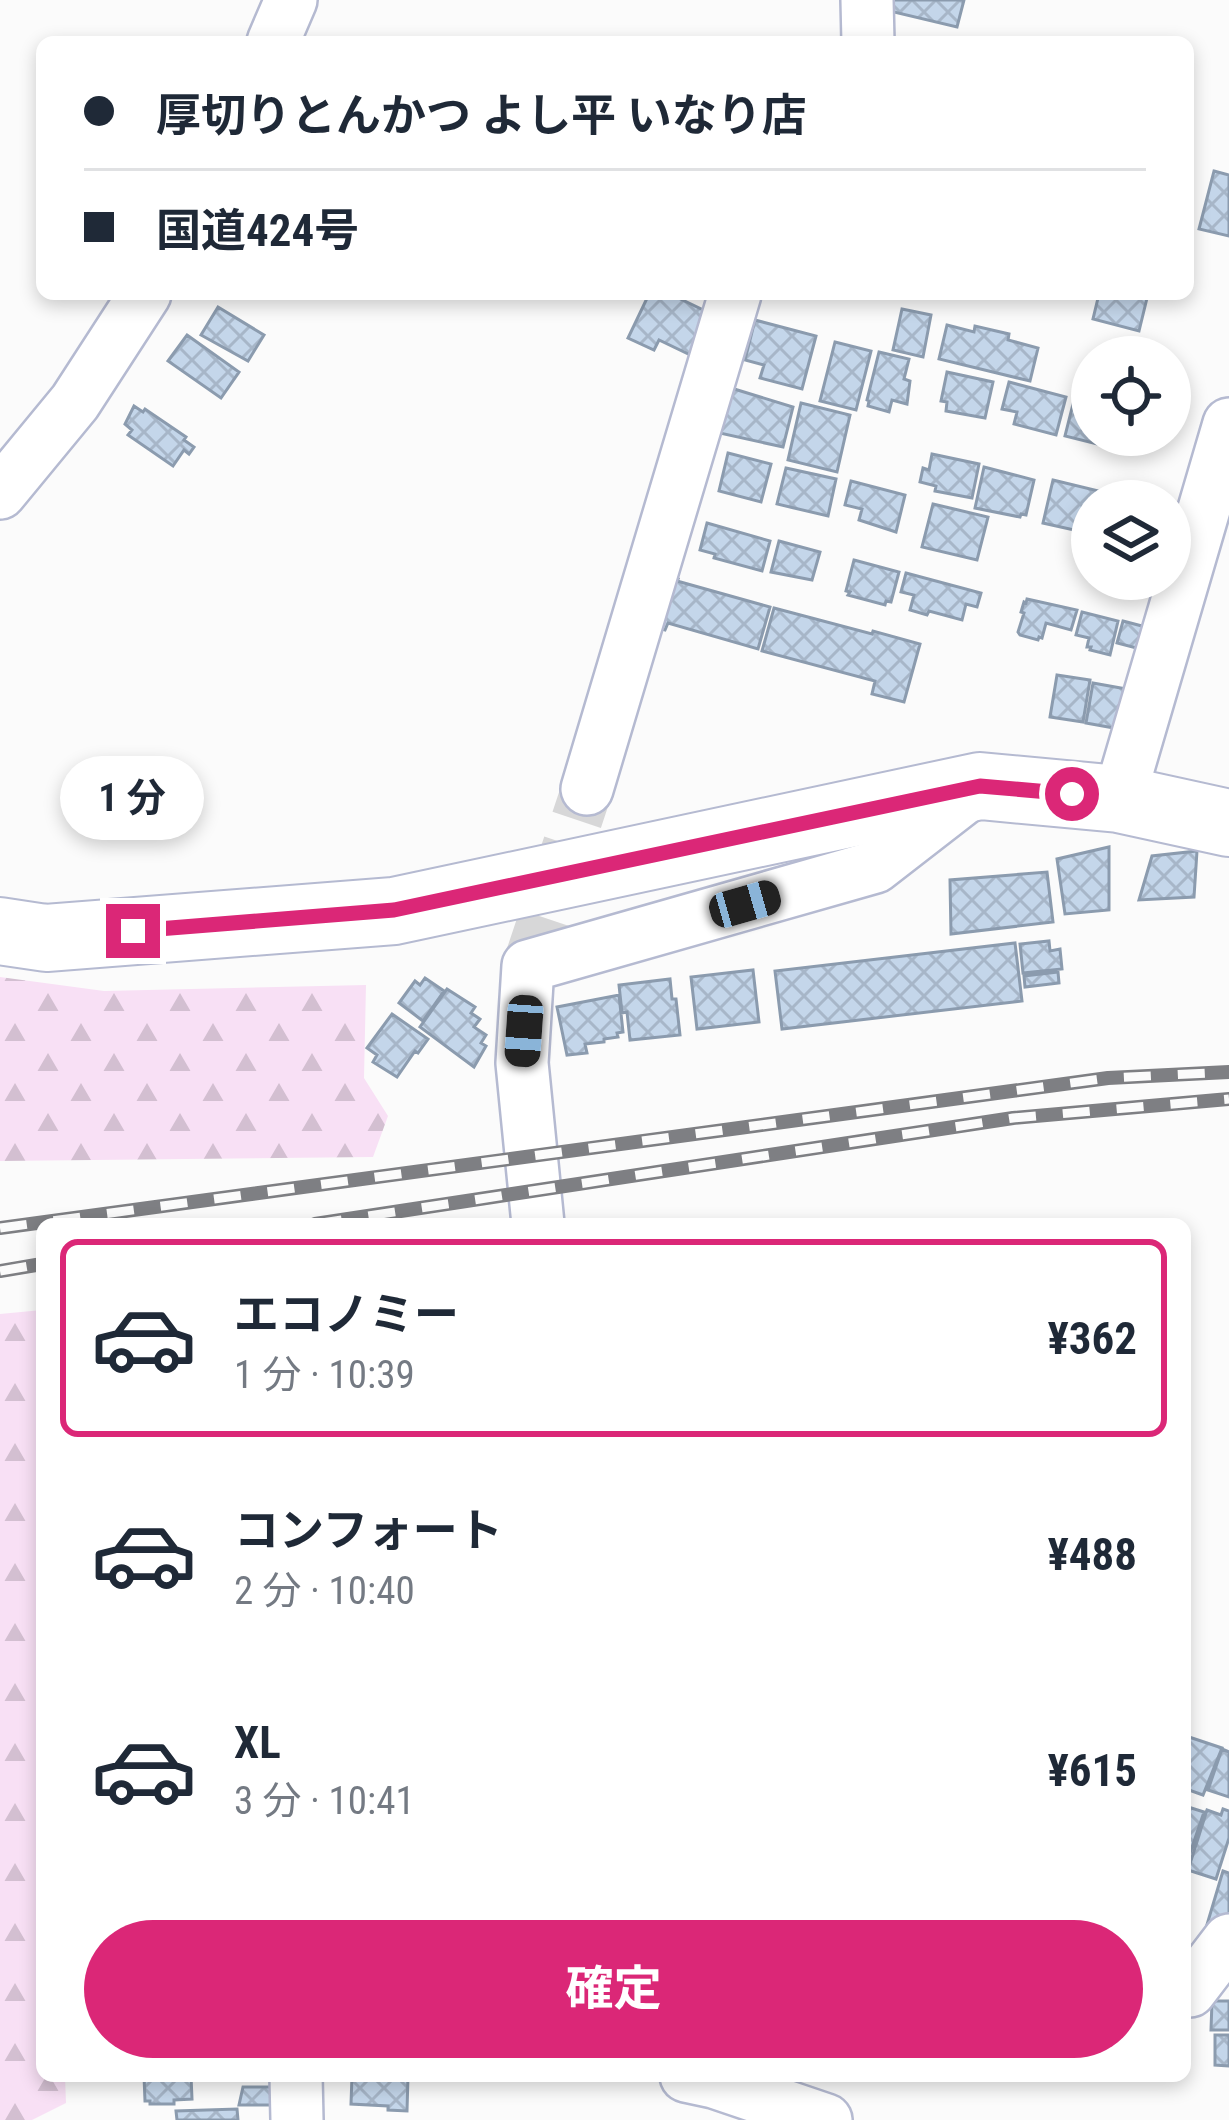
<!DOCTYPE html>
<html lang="ja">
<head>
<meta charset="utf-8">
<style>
  body { margin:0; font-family:"Roboto Condensed","Noto Sans JP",sans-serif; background:#f2f2f3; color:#1f2937; height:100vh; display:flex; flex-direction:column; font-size:45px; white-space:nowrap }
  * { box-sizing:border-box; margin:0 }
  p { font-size:39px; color:#747a83 }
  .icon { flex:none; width:66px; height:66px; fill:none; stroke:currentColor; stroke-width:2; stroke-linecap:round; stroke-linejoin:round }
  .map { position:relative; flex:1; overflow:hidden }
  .panel { position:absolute; left:36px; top:1218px; width:1155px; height:864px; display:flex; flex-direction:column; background:#fff; border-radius:18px; box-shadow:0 6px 18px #0003 }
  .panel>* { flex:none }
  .banner { position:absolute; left:36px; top:36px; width:1158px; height:264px; border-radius:18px; box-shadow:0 6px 18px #0003; display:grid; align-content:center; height:264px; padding:0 48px; background:#fff }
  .buttons { position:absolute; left:1071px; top:336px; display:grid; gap:24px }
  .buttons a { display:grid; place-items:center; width:120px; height:120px; border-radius:50%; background:#fff; box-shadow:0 6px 18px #0003; font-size:60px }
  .end { position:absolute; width:54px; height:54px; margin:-27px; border:15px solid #db2777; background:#fff; box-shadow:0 0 0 6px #fff }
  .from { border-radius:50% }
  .bubble { position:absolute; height:84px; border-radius:42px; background:#fff; box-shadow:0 6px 18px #0003; font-size:39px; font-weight:700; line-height:84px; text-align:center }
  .car { position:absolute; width:36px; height:72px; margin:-36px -18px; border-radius:15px; box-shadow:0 0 9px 3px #0007; background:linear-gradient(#222 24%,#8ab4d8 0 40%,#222 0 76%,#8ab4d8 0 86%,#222 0) }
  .banner b { display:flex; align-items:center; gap:42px; height:114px; font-size:45px }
  .banner b+b { border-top:3px solid #e0e1e3 }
  .banner i { width:30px; height:30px; background:#1f2937 }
  ul { padding:21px 0 0; list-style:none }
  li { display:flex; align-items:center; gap:36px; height:198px; margin:0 24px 18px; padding:0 24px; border:6px solid transparent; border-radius:18px }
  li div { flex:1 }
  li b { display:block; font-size:45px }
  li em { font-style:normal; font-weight:700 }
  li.current { border-color:#db2777 }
  li>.icon { width:108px; height:108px; stroke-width:1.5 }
  .button { display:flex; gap:24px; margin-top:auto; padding:24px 48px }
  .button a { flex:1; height:138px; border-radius:72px; background:#db2777; color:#fff; font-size:48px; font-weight:700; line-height:138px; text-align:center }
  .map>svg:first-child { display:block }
  .forest { fill:url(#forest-firs) }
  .building { fill:url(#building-cross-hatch); stroke:#8b9bae; stroke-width:3 }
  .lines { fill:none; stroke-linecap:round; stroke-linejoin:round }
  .minor-tunnel { stroke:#d7d7d8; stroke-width:51; stroke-dasharray:51 26; stroke-linecap:butt }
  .minor-casing { stroke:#b5bad1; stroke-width:56 }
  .highway-casing { stroke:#b5bad1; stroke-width:70 }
  .minor { stroke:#fff; stroke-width:51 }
  .highway { stroke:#fff; stroke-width:66 }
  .rail-casing { stroke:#7e7f83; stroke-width:14 }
  .rail { stroke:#fbfbfb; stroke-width:9; stroke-dasharray:27; stroke-linecap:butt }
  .route { stroke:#db2777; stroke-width:15 }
</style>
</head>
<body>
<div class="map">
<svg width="1229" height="2120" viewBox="0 0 1229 2120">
  <defs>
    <pattern id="forest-firs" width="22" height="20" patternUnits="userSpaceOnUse" patternTransform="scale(3)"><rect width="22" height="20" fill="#f8e0f5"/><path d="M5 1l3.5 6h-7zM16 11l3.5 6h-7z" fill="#d3bfd1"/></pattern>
    <pattern id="building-cross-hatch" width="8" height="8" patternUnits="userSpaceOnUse" patternTransform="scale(3)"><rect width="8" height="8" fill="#c4d6ea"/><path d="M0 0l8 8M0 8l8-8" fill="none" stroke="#a7b6c8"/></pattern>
  </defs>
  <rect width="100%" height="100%" fill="#fbfbfb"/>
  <path class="forest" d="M0 977 104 991 366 985 364 1078 388 1116 373 1157 0 1161Z
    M42 1310V2076H65L66 2103 32 2120H0V1314Z"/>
  <path class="building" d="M883 0H964L957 27 881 9Z
    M1214 171 1229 175V236L1199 229Z
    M649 294H670L726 321 705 362 659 340 654 350 628 338Z
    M1099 294H1148L1139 331 1093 319Z
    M218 307 264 335 248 361 201 335Z
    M902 309 931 315 923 357 893 350Z
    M755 320 816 336 802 389 760 378 764 365 745 360Z
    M947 325 974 332 975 326 1009 334 1008 340 1038 348 1030 381 939 359Z
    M187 335 239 372 221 398 168 361Z
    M835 342 871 351 856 410 820 401Z
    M879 352 909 359 904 379 910 381 907 404 892 400 889 412 868 406 869 401 867 400Z
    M947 372 993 382 985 418 946 411 947 402 941 401Z
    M1009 382 1066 397 1056 435 1014 424 1017 412 1002 409Z
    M731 388 793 407 783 447 715 432Z
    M1074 400 1092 405V435H1120L1117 449 1065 436Z
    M801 403 850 415 837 472 788 460Z
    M134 406 143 412 145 409 186 437 184 440 194 447 189 454 184 450 173 466 128 435 132 430 125 424Z
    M728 453 771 464 761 502 719 491Z
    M932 454 979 464 972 498 935 491 936 486 920 482 923 468 929 470Z
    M984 467 1034 480 1026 515 1021 514 1020 517 975 508Z
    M786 468 836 479 828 516 777 504Z
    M1053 480 1103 492 1101 501H1092V530L1075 526 1074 530 1043 523Z
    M851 481 905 495 896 532 859 520 862 509 845 505Z
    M933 504 988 517 977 560 922 547Z
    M707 523 770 541 762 571 714 558 715 554 700 550Z
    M779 541 820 552 812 580 771 572Z
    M854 560 899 572 891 602 886 601 885 605 848 595 850 592 846 591Z
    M906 573 981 593 977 607 966 604 962 620 929 611 927 615 910 610 914 595 901 592Z
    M668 576 678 579 677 581 770 607 758 649 668 623 665 630 654 627Z
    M1027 599 1077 610 1071 630 1046 623 1042 638 1039 637 1038 640 1020 635 1018 632 1024 613 1021 612 1024 602 1026 603Z
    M774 608 872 634 873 631 920 644 904 702 872 694 875 681 762 651Z
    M1082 612 1118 621 1110 655 1090 650 1091 647H1087L1089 638 1076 635Z
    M1123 621 1157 630 1156 653 1117 643Z
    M1057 675 1090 680 1083 722 1050 717Z
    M1093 683 1143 692 1136 732 1086 723Z
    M1109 847V910L1065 914 1057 859Z
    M1197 851 1194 897 1139 900 1152 856Z
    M1047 872 1053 922 951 934 950 880Z
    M1049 941 1050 951 1060 949 1062 969 1023 973 1020 944Z
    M1015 943 1022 1001 782 1029 775 971Z
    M753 970 759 1022 697 1029 691 977Z
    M1058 972 1059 983 1025 987 1024 976Z
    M425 978 444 991 423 1021 399 1003 415 981 420 985Z
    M670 979 672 999H676L680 1035 630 1040 627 1012 622 1013 619 985Z
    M447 989 475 1007 471 1013 480 1019 474 1027 486 1035 481 1043 486 1046 474 1067 420 1027Z
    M619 995 623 1032 617 1033 618 1037 604 1039V1042L585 1044 587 1053 567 1055 557 1007Z
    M392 1014 428 1039 418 1053 415 1051 397 1077 373 1062 377 1055 367 1048Z
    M1189 1737 1222 1748 1203 1795 1186 1789 1185 1748Z
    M1222 1749 1229 1752V1797L1208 1790Z
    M1185 1806 1204 1812 1185 1868Z
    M1223 1809 1229 1811V1838L1216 1879 1188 1870 1207 1810 1221 1815Z
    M1223 1871 1229 1873V1923L1203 1938Z
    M1212 2001H1229V2030H1211Z
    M1215 2035H1229V2066L1215 2065Z
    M144 2076H191L192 2099 174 2100V2104H150V2101H145Z
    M352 2076H408L407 2111 388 2110V2106L351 2104Z
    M243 2087H274V2105H239Z
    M237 2109 238 2120H177L176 2111Z"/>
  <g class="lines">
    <path class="minor-tunnel" d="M528 966 587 789"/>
    <defs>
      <path id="minor" d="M867 0 868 42
        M273 42 291 0
        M0 493 75 402 145 294
        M587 789 735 294
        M1119 799 1229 424
        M538 1224 522 1063 528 966 875 867 973 791
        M1185 1990 1190 1991 1229 1940
        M296 2076 297 2120
        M686 2076 714 2082 826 2120"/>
      <path id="highway" d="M0 931 46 938 394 911 980 786 1119 799 1229 823"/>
    </defs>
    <use href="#minor" class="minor-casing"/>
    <use href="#highway" class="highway-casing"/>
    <use href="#minor" class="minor"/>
    <use href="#highway" class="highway"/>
    <defs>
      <path id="rail" d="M315 1224 1013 1118 1229 1099
        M0 1228 1108 1078 1229 1072
        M0 1271 42 1264"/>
    </defs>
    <use href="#rail" class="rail-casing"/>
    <use href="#rail" class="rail"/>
  </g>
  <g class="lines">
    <path class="route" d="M133 931 394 910 980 786 1072 794"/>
  </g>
</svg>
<div class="buttons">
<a><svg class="icon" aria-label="locate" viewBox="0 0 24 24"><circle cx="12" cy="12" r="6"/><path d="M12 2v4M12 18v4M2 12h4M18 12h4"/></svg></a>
<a><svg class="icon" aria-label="layers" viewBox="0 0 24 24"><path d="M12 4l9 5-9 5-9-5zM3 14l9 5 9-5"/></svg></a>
</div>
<i class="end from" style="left:1072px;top:794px"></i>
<i class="end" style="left:133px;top:931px"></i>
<div class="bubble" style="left:60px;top:756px;width:144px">1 分</div>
<i class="car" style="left:745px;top:904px;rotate:74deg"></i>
<i class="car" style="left:524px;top:1031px;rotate:184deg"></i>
<div class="banner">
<b><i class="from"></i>厚切りとんかつ よし平 いなり店</b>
<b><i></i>国道424号</b>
</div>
<section class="panel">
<ul>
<li class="current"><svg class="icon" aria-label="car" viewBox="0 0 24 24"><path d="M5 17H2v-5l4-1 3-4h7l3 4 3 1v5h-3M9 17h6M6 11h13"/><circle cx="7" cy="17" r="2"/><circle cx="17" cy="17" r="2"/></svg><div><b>エコノミー</b><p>1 分 · 10:39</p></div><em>¥362</em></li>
<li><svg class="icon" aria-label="car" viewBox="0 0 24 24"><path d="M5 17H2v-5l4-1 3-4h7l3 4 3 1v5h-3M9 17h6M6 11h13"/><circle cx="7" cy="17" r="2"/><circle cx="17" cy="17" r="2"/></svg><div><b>コンフォート</b><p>2 分 · 10:40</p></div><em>¥488</em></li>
<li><svg class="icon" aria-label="car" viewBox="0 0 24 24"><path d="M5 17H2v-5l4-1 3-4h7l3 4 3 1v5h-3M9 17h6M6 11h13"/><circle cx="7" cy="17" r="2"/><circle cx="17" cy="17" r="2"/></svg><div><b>XL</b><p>3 分 · 10:41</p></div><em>¥615</em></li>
</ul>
<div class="button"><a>確定</a></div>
</section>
</div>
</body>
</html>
